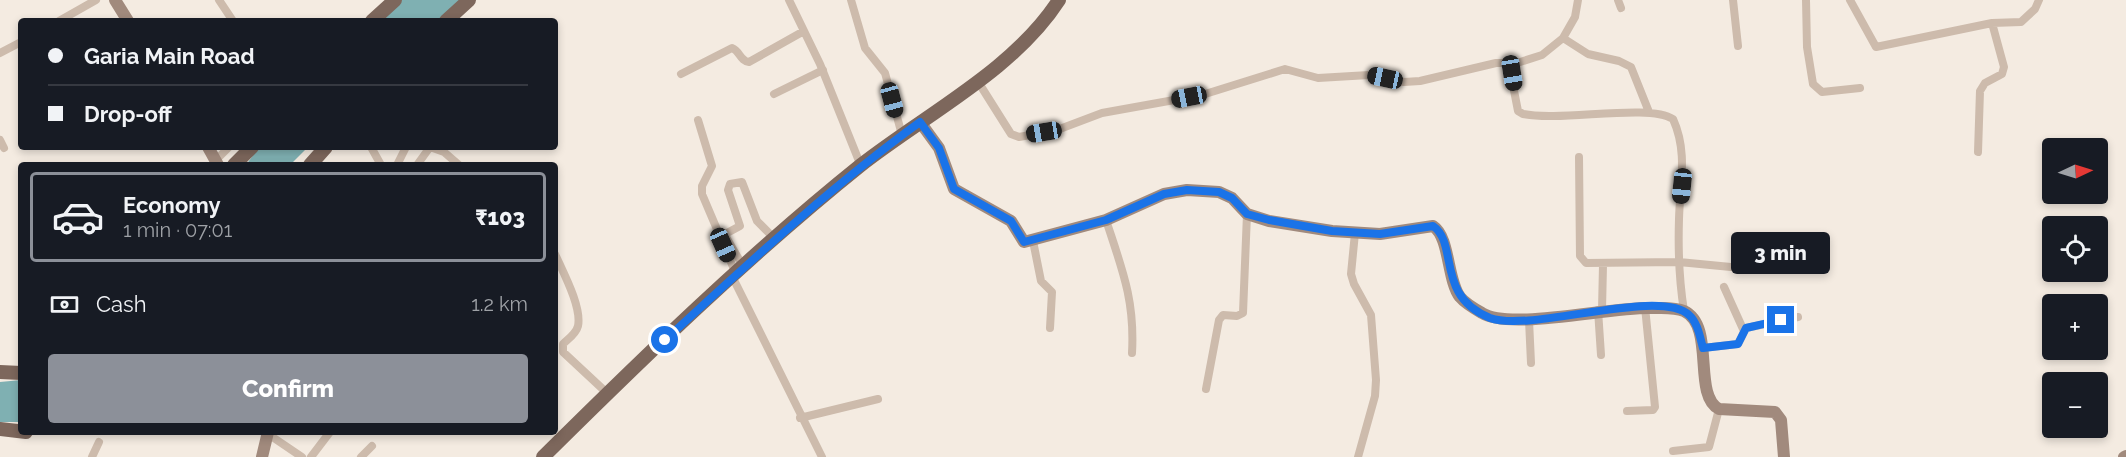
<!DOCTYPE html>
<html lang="en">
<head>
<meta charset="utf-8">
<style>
  body { margin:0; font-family:Raleway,sans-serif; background:#242831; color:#f1f3f6; height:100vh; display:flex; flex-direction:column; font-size:22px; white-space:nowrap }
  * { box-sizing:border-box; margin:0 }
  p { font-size:20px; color:#9ea1a6 }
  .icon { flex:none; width:33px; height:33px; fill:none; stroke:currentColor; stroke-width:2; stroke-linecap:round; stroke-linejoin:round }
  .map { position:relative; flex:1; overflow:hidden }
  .details { position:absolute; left:18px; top:162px; width:540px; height:273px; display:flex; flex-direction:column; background:#171b24; border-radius:6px; box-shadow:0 3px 9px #0003 }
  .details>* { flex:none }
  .guide { position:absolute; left:18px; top:18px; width:540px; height:132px; border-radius:6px; box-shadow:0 3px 9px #0003; display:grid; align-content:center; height:132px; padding:0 30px; background:#171b24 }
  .needle { width:39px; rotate:86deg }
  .fabs { position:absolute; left:2042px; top:138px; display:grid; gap:12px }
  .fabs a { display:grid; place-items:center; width:66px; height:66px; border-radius:6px; background:#171b24; box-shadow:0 3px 9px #0003; font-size:30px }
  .end { position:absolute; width:27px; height:27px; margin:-14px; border:8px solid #1a73e8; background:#fff; box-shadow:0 0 0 3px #fff }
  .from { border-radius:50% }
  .bubble { position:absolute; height:42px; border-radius:6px; background:#171b24; box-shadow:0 3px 9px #0003; font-size:20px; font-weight:800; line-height:42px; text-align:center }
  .car { position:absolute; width:18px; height:36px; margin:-18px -9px; border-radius:8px; box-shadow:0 0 4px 2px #0007; background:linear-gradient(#222 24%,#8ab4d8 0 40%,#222 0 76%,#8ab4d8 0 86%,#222 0) }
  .guide b { display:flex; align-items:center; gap:21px; height:57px; font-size:22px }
  .guide b+b { border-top:2px solid #363941 }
  .guide i { width:15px; height:15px; background:#f1f3f6 }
  ul { padding:10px 0 0; list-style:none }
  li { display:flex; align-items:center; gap:18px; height:90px; margin:0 12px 9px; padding:0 18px; border:3px solid transparent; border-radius:6px }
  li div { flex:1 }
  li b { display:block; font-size:22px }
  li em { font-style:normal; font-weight:800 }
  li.on { border-color:#8c9099 }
  li>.icon { width:54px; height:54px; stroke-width:1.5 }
  .pay { display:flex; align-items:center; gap:15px; height:66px; padding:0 30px; font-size:22px }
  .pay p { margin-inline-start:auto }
  .cta { display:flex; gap:12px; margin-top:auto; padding:12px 30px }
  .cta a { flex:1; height:69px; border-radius:6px; background:#8c9099; color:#fff; font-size:24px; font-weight:800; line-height:69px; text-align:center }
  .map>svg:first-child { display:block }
  .water { fill:#7fb0b2 }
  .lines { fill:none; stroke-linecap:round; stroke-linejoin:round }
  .street { stroke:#cdbbac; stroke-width:8 }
  .secondary { stroke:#a18a7d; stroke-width:12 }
  .primary { stroke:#7d675c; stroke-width:14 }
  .route { stroke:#1a73e8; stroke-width:8 }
</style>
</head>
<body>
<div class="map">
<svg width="2126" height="457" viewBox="0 0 2126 457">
  <rect width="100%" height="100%" fill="#f4ebe1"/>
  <path class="water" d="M402 0H460L438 21H379Z
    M259 147H308L290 165H246Z
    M21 380V422H0V382Z"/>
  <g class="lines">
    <path class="street" d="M219 0 233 21
      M789 0 820 64 861 166
      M851 0 865 48 885 73 902 135
      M1618 0 1621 8
      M1733 0 1738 46
      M1806 0 1807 47 1813 84 1822 92 1860 88
      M1850 0 1876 47 1992 23 2021 22 2035 9 2039 0
      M59 21 96 0
      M1563 38 1588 54 1619 61 1631 67 1649 112
      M0 53 21 42
      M1509 65 1518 111 1523 114C1561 122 1648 103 1673 119 1688 152 1680 183 1679 219 1678 250 1679 280 1684 311
      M681 74 732 48C740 51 740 61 749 62L804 31
      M977 80 1011 134 1019 137 1057 130 1102 113 1202 95 1285 69 1318 78 1369 75 1404 82 1420 81 1496 63H1517L1542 55 1563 38 1575 17 1578 0
      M774 94 823 70
      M698 120 712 166 702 186V194L736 274
      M0 140 4 148
      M371 147 381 165
      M1978 152 1980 91 1985 83 2002 74 2004 67 1992 23
      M1579 157 1580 256 1586 263 1679 262 1762 270
      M216 160 229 147
      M397 165 406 147
      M417 165 430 147 444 152 459 165
      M1106 220C1122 269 1135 300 1132 353
      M1355 233 1351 274 1354 284 1371 315 1376 380 1375 396 1358 457
      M1033 241 1041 281 1052 292 1050 328
      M555 254C563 272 582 307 578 326 576 334 568 339 563 344V352L607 393
      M744 268 726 237 727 233 740 226 728 190 730 184 742 182 757 221 775 239
      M733 278 822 457
      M1724 287 1743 329
      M1598 310 1601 355
      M1602 310 1603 265
      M1529 320 1531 363
      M1703 348 1738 344 1746 328 1798 317
      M1206 389 1219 320 1223 315 1237 316 1243 313 1247 214
      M1627 411 1653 410 1655 407 1645 307
      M800 418 878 399
      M268 434 302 457
      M1673 451 1709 447 1719 409
      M92 457 99 442
      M311 457 330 432
      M361 457 372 446"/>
    <path class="secondary" d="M115 0 128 21
      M920 122 939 148 954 189 1011 221 1024 242 1106 220 1164 194 1187 190 1219 192 1232 198 1247 214 1269 221 1332 231 1380 234 1433 226C1450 237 1447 280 1460 297 1465 303 1475 309 1482 313 1511 331 1612 306 1653 308 1663 308 1675 307 1684 311 1716 326 1692 395 1719 409L1775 412 1781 420 1784 457
      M208 147 218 165
      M262 457 268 432
      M2124 457 2126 456"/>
    <path class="primary" d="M372 21 395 0
      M446 21 469 0
      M234 165 252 147
      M310 165 326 147
      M0 372 21 373
      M0 429 26 432
      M543 457C645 356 749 255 861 165 926 114 1014 70 1059 0"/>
  </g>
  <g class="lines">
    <path class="route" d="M665 340C748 264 829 188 920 122L939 148 954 189 1011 221 1024 242 1106 220 1164 194 1187 190 1219 192 1232 198 1247 214 1269 220 1332 231 1380 234 1433 226C1459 244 1435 296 1490 318 1531 333 1659 287 1689 315 1698 323 1700 338 1703 348L1738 344 1746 328 1781 320"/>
  </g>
</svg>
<div class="fabs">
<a><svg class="needle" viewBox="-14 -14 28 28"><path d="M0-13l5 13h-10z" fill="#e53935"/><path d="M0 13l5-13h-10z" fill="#9ea1a6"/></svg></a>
<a><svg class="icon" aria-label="locate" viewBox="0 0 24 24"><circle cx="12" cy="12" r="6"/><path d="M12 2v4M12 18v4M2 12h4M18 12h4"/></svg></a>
<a>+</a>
<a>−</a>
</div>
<i class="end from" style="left:665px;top:340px"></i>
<i class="end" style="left:1781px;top:320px"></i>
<div class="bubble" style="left:1731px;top:232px;width:99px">3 min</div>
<i class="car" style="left:1512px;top:73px;rotate:171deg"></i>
<i class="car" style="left:1385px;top:78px;rotate:282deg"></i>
<i class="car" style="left:1189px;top:97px;rotate:259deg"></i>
<i class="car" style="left:892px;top:100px;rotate:165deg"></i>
<i class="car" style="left:1044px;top:132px;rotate:261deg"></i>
<i class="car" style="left:1682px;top:186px;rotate:186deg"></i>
<i class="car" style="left:723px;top:245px;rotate:156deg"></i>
<div class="guide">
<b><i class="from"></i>Garia Main Road</b>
<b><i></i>Drop-off</b>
</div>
<section class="details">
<ul>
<li class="on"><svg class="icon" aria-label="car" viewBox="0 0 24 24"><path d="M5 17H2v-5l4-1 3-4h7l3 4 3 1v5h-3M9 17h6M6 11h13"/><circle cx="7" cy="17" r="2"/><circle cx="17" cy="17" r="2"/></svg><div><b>Economy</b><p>1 min · 07:01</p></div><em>₹103</em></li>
</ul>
<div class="pay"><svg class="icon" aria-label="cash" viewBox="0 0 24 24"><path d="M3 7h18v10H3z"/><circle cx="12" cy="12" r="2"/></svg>Cash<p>1.2 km</p></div>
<div class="cta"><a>Confirm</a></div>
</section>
</div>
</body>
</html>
